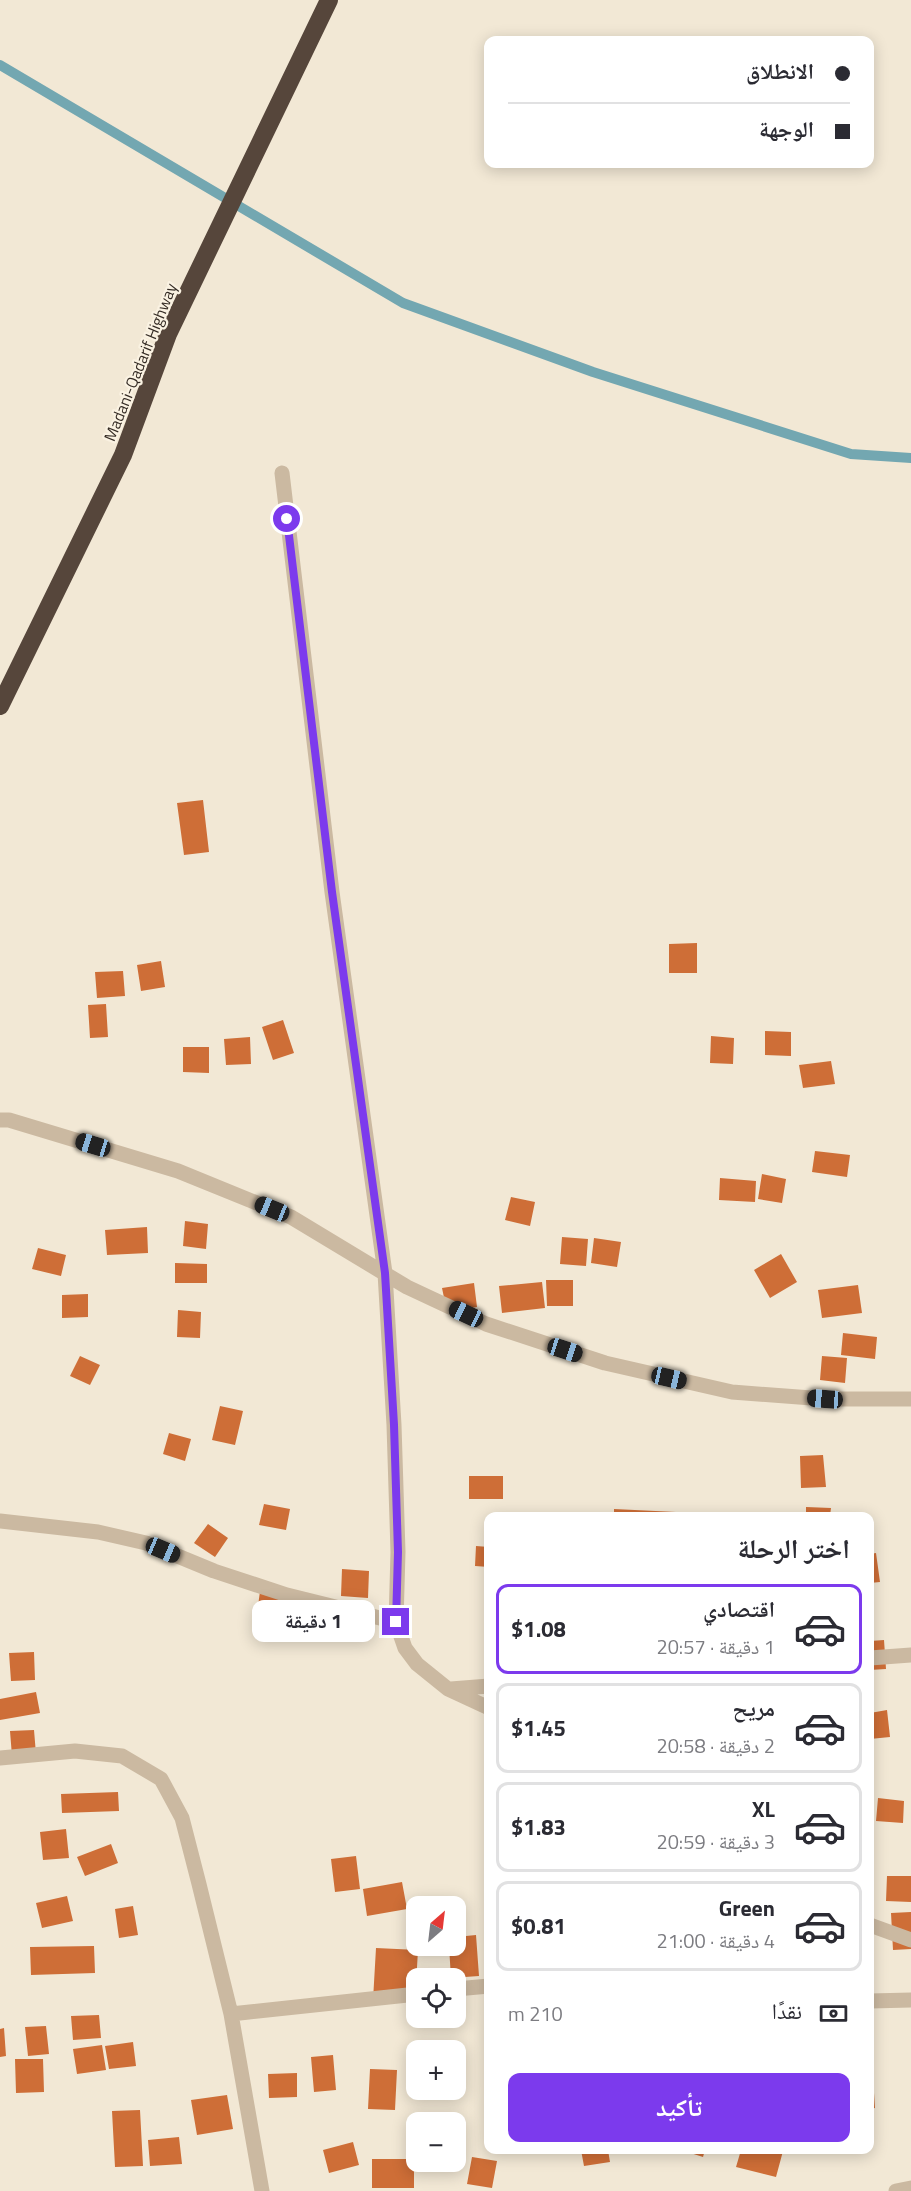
<!DOCTYPE html>
<html lang="ar">
<head>
<meta charset="utf-8">
<style>
  body { margin:0; font-family:"Titillium Web","Noto Naskh Arabic",sans-serif; background:#f2f2f3; color:#2b2b33; direction:rtl; height:100vh; display:flex; flex-direction:column; font-size:22px; white-space:nowrap }
  * { box-sizing:border-box; margin:0 }
  p { font-size:20px; color:#7c7c81 }
  .icon { flex:none; width:33px; height:33px; fill:none; stroke:currentColor; stroke-width:2; stroke-linecap:round; stroke-linejoin:round }
  .map { position:relative; flex:1; overflow:hidden; direction:ltr }
  .panel { position:absolute; left:484px; top:1512px; width:390px; height:642px; display:flex; flex-direction:column; background:#fff; border-radius:12px; box-shadow:0 3px 15px #0003; direction:rtl }
  .panel>* { flex:none }
  .top-card { position:absolute; left:484px; top:36px; width:390px; height:132px; border-radius:12px; box-shadow:0 3px 15px #0003; direction:rtl; display:grid; align-content:center; height:132px; padding:0 24px; background:#fff }
  .needle { width:39px; rotate:28deg }
  .buttons { position:absolute; left:406px; top:1896px; display:grid; gap:12px }
  .buttons a { display:grid; place-items:center; width:60px; height:60px; border-radius:12px; background:#fff; box-shadow:0 3px 15px #0003; font-size:30px }
  .end { position:absolute; width:27px; height:27px; margin:-14px; border:8px solid #7c3aed; background:#fff; box-shadow:0 0 0 3px #fff }
  .from { border-radius:50% }
  .bubble { position:absolute; height:42px; border-radius:12px; background:#fff; box-shadow:0 3px 15px #0003; font-size:20px; font-weight:700; line-height:42px; text-align:center; direction:rtl }
  .car { position:absolute; width:18px; height:36px; margin:-18px -9px; border-radius:8px; box-shadow:0 0 4px 2px #0007; background:linear-gradient(#222 24%,#8ab4d8 0 40%,#222 0 76%,#8ab4d8 0 86%,#222 0) }
  .top-card b { display:flex; align-items:center; gap:21px; height:57px; font-size:22px }
  .top-card b+b { border-top:2px solid #e1e1e2 }
  .top-card i { width:15px; height:15px; background:#2b2b33 }
  ul { padding:0; list-style:none }
  li { display:flex; align-items:center; gap:18px; height:90px; margin:0 12px 9px; padding:0 12px; border:3px solid #e1e1e2; border-radius:12px }
  li div { flex:1 }
  li b { display:block; font-size:22px }
  li em { font-style:normal; font-weight:700 }
  li.on { border-color:#7c3aed }
  li>.icon { width:54px; height:54px; stroke-width:1.5 }
  h2 { padding:0 24px; font-size:27px; line-height:72px }
  .pay { display:flex; align-items:center; gap:15px; height:66px; padding:0 24px; font-size:22px }
  .pay p { margin-inline-start:auto }
  .button { display:flex; gap:12px; margin-top:auto; padding:12px 24px }
  .button a { flex:1; height:69px; border-radius:12px; background:#7c3aed; color:#fff; font-size:24px; font-weight:700; line-height:69px; text-align:center }
  .map>svg:first-child { display:block }
  .lines { fill:none; stroke-linecap:round; stroke-linejoin:round }
  .stream { stroke:#73a7b1; stroke-width:10 }
  .building { fill:#ce6e37 }
  .street { stroke:#cbb9a1; stroke-width:15 }
  .highway { stroke:#56463b; stroke-width:18 }
  .route { stroke:#7c3aed; stroke-width:8 }
  .labels { text-anchor:middle; stroke-width:4.5; stroke-linejoin:round; paint-order:stroke }
  .street-label { font-size:16px; fill:#342b24; stroke:#faf2e2 }
</style>
</head>
<body>
<div class="map">
<svg width="911" height="2191" viewBox="0 0 911 2191">
  <rect width="100%" height="100%" fill="#f2e8d5"/>
  <g class="lines">
    <path class="stream" d="M0 65 403 303 593 372 851 454 911 458"/>
  </g>
  <path class="building" d="M203 800 209 852 184 855 177 803Z
    M697 943V973H669V944Z
    M161 961 165 987 141 991 137 965Z
    M123 971 125 996 97 998 95 972Z
    M106 1004 108 1037 90 1038 88 1005Z
    M283 1020 294 1053 273 1060 262 1027Z
    M765 1031 791 1032V1056L765 1055Z
    M711 1036 734 1038 733 1064 710 1063Z
    M250 1037 251 1064 226 1065 224 1039Z
    M183 1047H209V1073L183 1072Z
    M831 1061 835 1084 803 1088 799 1065Z
    M815 1151 850 1155 847 1177 812 1172Z
    M762 1174 786 1179 782 1203 758 1199Z
    M720 1178 756 1181 755 1202 719 1200Z
    M511 1197 535 1202 530 1226 505 1220Z
    M185 1221 208 1224 206 1249 183 1246Z
    M147 1227 148 1253 107 1255 105 1230Z
    M562 1237 588 1239 586 1266 560 1264Z
    M594 1238 621 1242 617 1267 591 1263Z
    M38 1248 66 1255 61 1276 32 1269Z
    M781 1254 797 1282 770 1298 754 1270Z
    M175 1263 207 1264V1283H175Z
    M546 1280H573V1306H547Z
    M542 1282 545 1308 502 1313 499 1286Z
    M474 1283 477 1307 447 1312 442 1288Z
    M858 1285 862 1313 822 1318 818 1290Z
    M88 1294V1317L62 1318V1295Z
    M178 1310 201 1312 200 1338 177 1337Z
    M843 1333 877 1337 875 1359 841 1355Z
    M80 1356 100 1365 90 1385 70 1376Z
    M822 1356 847 1358 845 1383 820 1380Z
    M220 1406 243 1411 235 1445 212 1440Z
    M169 1433 191 1439 185 1461 163 1454Z
    M823 1455 826 1487 801 1488 800 1456Z
    M469 1476H503V1499H469Z
    M264 1504 290 1509 286 1530 259 1525Z
    M806 1507 831 1508 830 1516H806Z
    M614 1509 676 1512V1516H614Z
    M208 1524 228 1538 215 1557 194 1543Z
    M476 1546 489 1547V1567L475 1566Z
    M876 1553 880 1582 870 1583V1554Z
    M342 1569 369 1571 368 1598 341 1596Z
    M261 1584 288 1589 284 1610 258 1606Z
    M884 1640 886 1669 870 1670V1641Z
    M34 1652 35 1680 11 1681 9 1653Z
    M36 1692 40 1713 0 1720V1699Z
    M887 1710 890 1737 870 1739V1713Z
    M34 1730 36 1754 12 1756 10 1731Z
    M118 1792 119 1811 62 1813 61 1794Z
    M878 1798 904 1801 903 1823 876 1821Z
    M66 1829 69 1858 43 1860 40 1832Z
    M111 1844 118 1863 85 1876 77 1857Z
    M356 1856 360 1889 335 1892 331 1859Z
    M887 1876H911V1902L886 1901Z
    M402 1882 407 1909 367 1916 363 1889Z
    M67 1896 73 1921 42 1928 36 1903Z
    M133 1906 138 1935 119 1938 115 1909Z
    M911 1912V1949L893 1950 891 1913Z
    M476 1935 479 1976 451 1978 449 1946H456V1937Z
    M94 1946 95 1973 31 1975 30 1947Z
    M376 1948 418 1950 415 2002 373 2000Z
    M99 2015 101 2038 73 2040 71 2016Z
    M46 2026 49 2054 28 2056 25 2027Z
    M4 2028 6 2056 0 2057V2029Z
    M133 2042 136 2066 109 2069 105 2046Z
    M102 2045 106 2070 77 2074 73 2049Z
    M333 2055 336 2090 314 2092 311 2057Z
    M15 2059H43L44 2092 16 2093Z
    M370 2069 397 2070 395 2110 368 2109Z
    M297 2073V2097L269 2098 268 2074Z
    M870 2078H873L875 2108 870 2109Z
    M227 2095 233 2129 197 2135 191 2100Z
    M140 2110 143 2166 115 2167 112 2111Z
    M179 2137 182 2164 150 2166 148 2140Z
    M353 2142 359 2165 329 2173 323 2150Z
    M581 2150H608L610 2162 584 2166Z
    M681 2150H705L703 2157Z
    M741 2150 783 2151 776 2177 736 2167Z
    M472 2157 497 2161 492 2188 467 2184Z
    M372 2159H414V2188H372Z"/>
  <g class="lines">
    <path class="street" d="M282 473 332 892 385 1273 394 1425 398 1552 396 1622 405 1648 417 1664 448 1689 489 1708
      M0 1120H9L178 1171 291 1217 407 1287 486 1324 605 1363 732 1392 825 1399H911
      M0 1521 98 1532 146 1543 214 1571 287 1595 396 1622
      M870 1658 911 1655
      M451 1689 489 1686
      M0 1758 75 1751 122 1756 161 1779 182 1818 199 1884 231 2014 262 2191
      M870 1925 911 1940
      M456 1989 489 1986
      M870 2001 911 2000
      M231 2014 417 1994
      M896 2191 911 2188"/>
    <path class="highway" d="M0 706 123 455 168 334 329 0"/>
  </g>
  <g class="lines">
    <path class="route" d="M287 519 332 892 385 1273 394 1425 398 1552 396 1622"/>
  </g>
  <g class="labels">
    <g class="street-label">
      <text transform="translate(140 362) rotate(-68)" y="6">Madani-Qadarif Highway</text>
    </g>
  </g>
</svg>
<div class="buttons">
<a><svg class="needle" viewBox="-14 -14 28 28"><path d="M0-13l5 13h-10z" fill="#e53935"/><path d="M0 13l5-13h-10z" fill="#7c7c81"/></svg></a>
<a><svg class="icon" aria-label="locate" viewBox="0 0 24 24"><circle cx="12" cy="12" r="6"/><path d="M12 2v4M12 18v4M2 12h4M18 12h4"/></svg></a>
<a>+</a>
<a>−</a>
</div>
<i class="end from" style="left:287px;top:519px"></i>
<i class="end" style="left:396px;top:1622px"></i>
<div class="bubble" style="left:252px;top:1600px;width:123px">1 دقيقة</div>
<i class="car" style="left:93px;top:1145px;rotate:287deg"></i>
<i class="car" style="left:272px;top:1209px;rotate:292deg"></i>
<i class="car" style="left:466px;top:1314px;rotate:295deg"></i>
<i class="car" style="left:565px;top:1350px;rotate:108deg"></i>
<i class="car" style="left:669px;top:1378px;rotate:103deg"></i>
<i class="car" style="left:825px;top:1399px;rotate:274deg"></i>
<i class="car" style="left:163px;top:1550px;rotate:113deg"></i>
<div class="top-card">
<b><i class="from"></i>الانطلاق</b>
<b><i></i>الوجهة</b>
</div>
<section class="panel">
<h2>اختر الرحلة</h2>
<ul>
<li class="on"><svg class="icon" aria-label="car" viewBox="0 0 24 24"><path d="M5 17H2v-5l4-1 3-4h7l3 4 3 1v5h-3M9 17h6M6 11h13"/><circle cx="7" cy="17" r="2"/><circle cx="17" cy="17" r="2"/></svg><div><b>اقتصادي</b><p>1 دقيقة · 20:57</p></div><em>$1.08</em></li>
<li><svg class="icon" aria-label="car" viewBox="0 0 24 24"><path d="M5 17H2v-5l4-1 3-4h7l3 4 3 1v5h-3M9 17h6M6 11h13"/><circle cx="7" cy="17" r="2"/><circle cx="17" cy="17" r="2"/></svg><div><b>مريح</b><p>2 دقيقة · 20:58</p></div><em>$1.45</em></li>
<li><svg class="icon" aria-label="car" viewBox="0 0 24 24"><path d="M5 17H2v-5l4-1 3-4h7l3 4 3 1v5h-3M9 17h6M6 11h13"/><circle cx="7" cy="17" r="2"/><circle cx="17" cy="17" r="2"/></svg><div><b>XL</b><p>3 دقيقة · 20:59</p></div><em>$1.83</em></li>
<li><svg class="icon" aria-label="car" viewBox="0 0 24 24"><path d="M5 17H2v-5l4-1 3-4h7l3 4 3 1v5h-3M9 17h6M6 11h13"/><circle cx="7" cy="17" r="2"/><circle cx="17" cy="17" r="2"/></svg><div><b>Green</b><p>4 دقيقة · 21:00</p></div><em>$0.81</em></li>
</ul>
<div class="pay"><svg class="icon" aria-label="cash" viewBox="0 0 24 24"><path d="M3 7h18v10H3z"/><circle cx="12" cy="12" r="2"/></svg>نقدًا<p>210 m</p></div>
<div class="button"><a>تأكيد</a></div>
</section>
</div>
</body>
</html>
